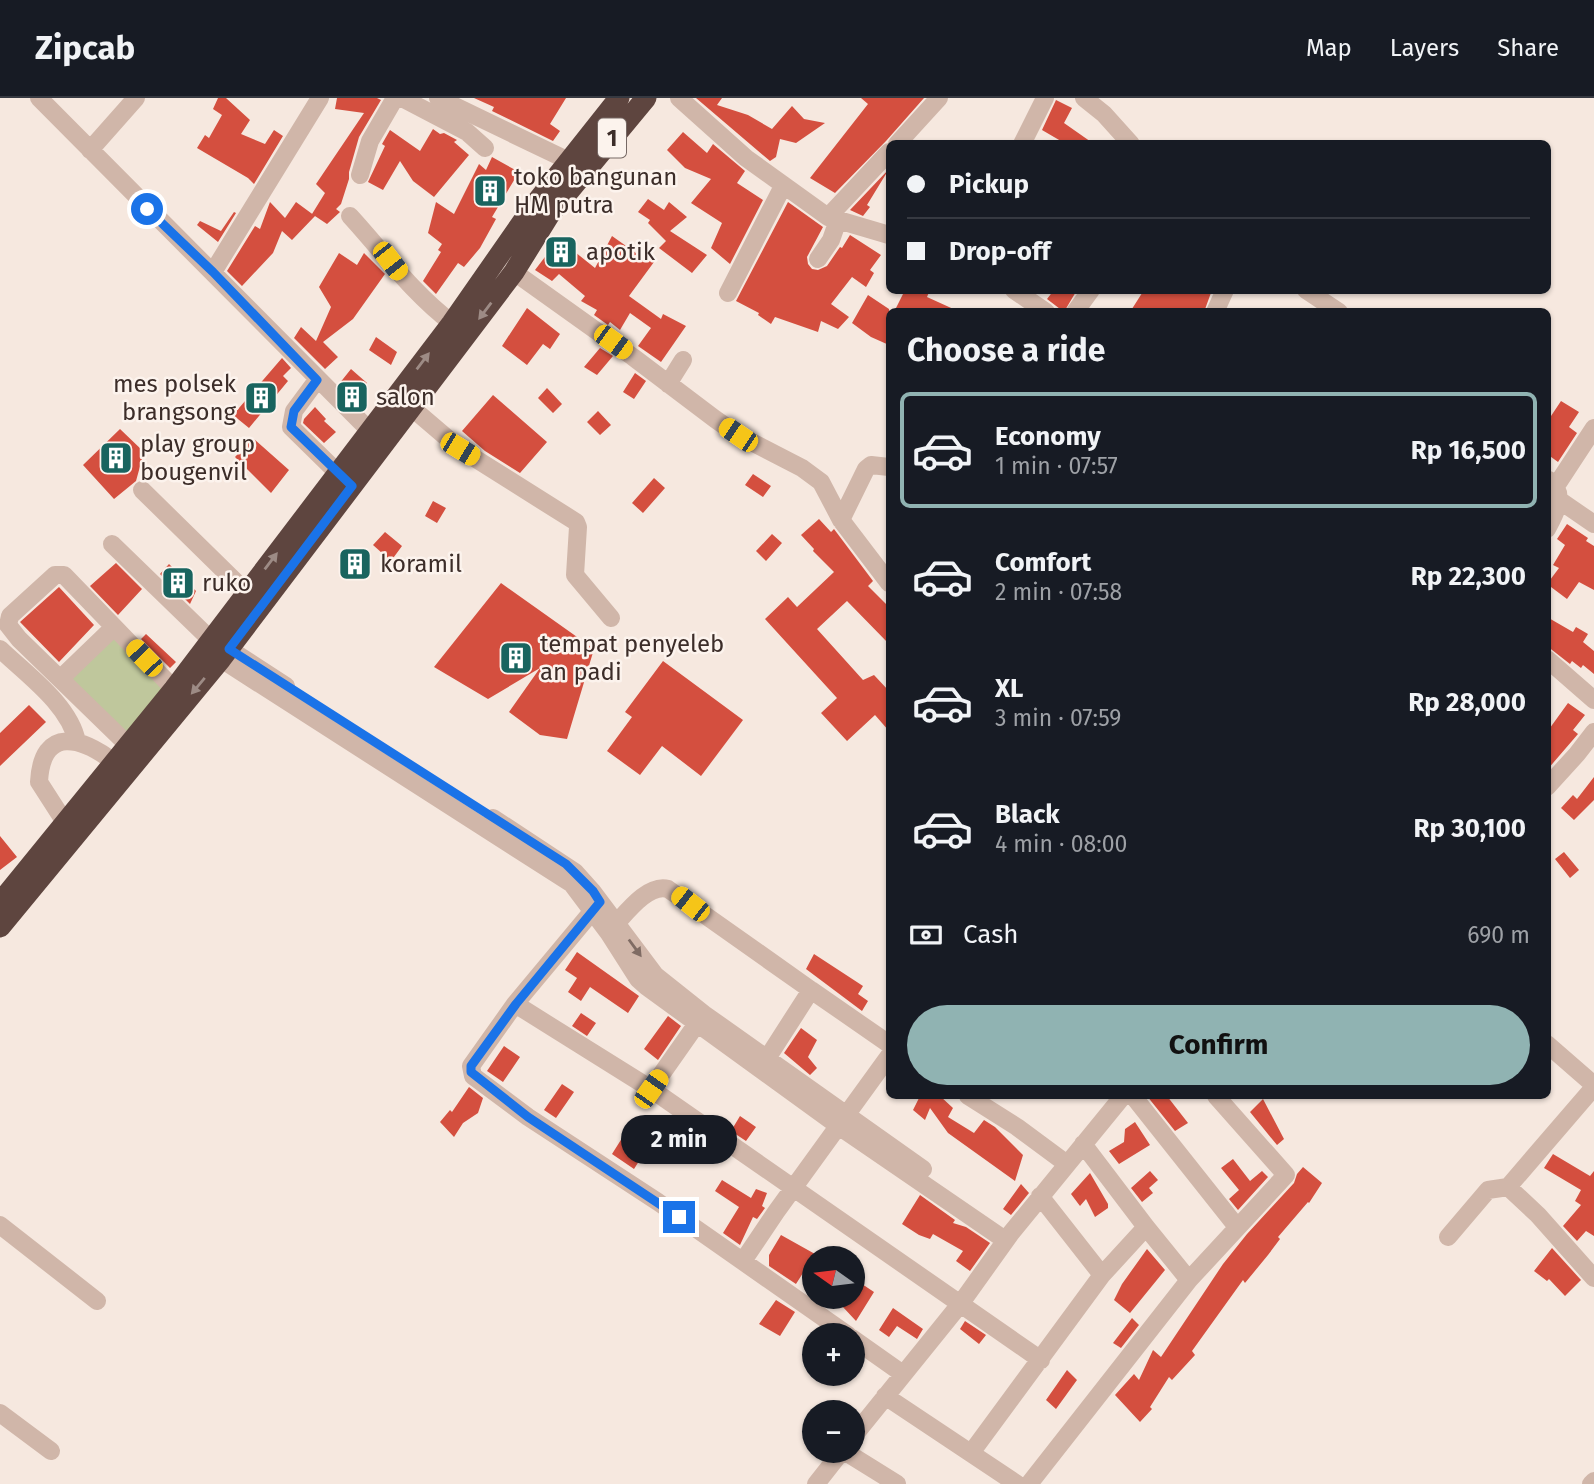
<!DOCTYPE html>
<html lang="en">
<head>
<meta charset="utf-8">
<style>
  body { margin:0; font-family:"Fira Sans",sans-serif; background:#242831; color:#f1f3f6; height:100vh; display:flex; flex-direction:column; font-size:26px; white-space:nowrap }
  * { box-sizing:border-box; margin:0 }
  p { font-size:23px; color:#9ea1a6 }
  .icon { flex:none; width:38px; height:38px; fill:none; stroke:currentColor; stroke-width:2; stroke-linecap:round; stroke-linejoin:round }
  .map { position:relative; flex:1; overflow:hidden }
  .panel { position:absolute; left:886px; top:210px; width:665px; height:791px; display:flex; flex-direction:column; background:#171b24; border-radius:10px; box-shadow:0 2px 5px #0004 }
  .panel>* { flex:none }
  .top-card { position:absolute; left:886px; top:42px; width:665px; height:154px; border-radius:10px; box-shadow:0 2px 5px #0004; display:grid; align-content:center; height:154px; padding:0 21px; background:#171b24 }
  .needle { width:46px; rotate:284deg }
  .buttons { position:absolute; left:802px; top:1148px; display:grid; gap:14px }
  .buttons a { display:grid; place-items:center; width:63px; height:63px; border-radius:50%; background:#171b24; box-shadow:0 2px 5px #0004; font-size:35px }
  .end { position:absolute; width:32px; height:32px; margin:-16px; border:9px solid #1a73e8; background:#fff; box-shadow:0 0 0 4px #fff }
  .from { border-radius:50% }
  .bubble { position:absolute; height:49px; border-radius:24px; background:#171b24; box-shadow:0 2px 5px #0004; font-size:23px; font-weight:700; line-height:49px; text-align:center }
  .car { position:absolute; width:21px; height:42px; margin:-21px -10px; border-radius:9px; box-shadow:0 0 5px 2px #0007; background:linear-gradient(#f5c518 24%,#345 0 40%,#f5c518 0 76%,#345 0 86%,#f5c518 0) }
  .top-card b { display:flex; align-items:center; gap:24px; height:66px; font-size:26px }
  .top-card b+b { border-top:2px solid #363941 }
  .top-card i { width:18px; height:18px; background:#f1f3f6 }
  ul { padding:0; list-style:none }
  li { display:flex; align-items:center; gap:21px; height:116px; margin:0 14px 10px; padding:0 7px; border:4px solid transparent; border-radius:10px }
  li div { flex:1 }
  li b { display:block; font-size:26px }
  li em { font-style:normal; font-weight:700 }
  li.selected { border-color:#90b3b2 }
  li>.icon { width:63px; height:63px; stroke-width:1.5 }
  h2 { padding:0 21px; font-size:32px; line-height:84px }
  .pay { display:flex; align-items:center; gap:18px; height:77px; padding:0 21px; font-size:26px }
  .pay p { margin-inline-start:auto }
  .cta { display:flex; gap:14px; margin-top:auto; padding:14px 21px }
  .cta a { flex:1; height:80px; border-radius:42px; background:#90b3b2; color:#111; font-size:28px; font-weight:700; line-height:80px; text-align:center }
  header { display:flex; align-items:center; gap:42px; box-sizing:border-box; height:98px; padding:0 35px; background:#171b24; border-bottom:2px solid #363941 }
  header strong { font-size:33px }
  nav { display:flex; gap:38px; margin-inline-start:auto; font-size:24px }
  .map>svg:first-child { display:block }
  .green { fill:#bfc79c }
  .building { fill:#d44f3f }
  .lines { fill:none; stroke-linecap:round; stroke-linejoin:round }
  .minor { stroke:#d0b6a9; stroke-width:18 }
  .highway { stroke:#5e453f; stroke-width:21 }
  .oneway { fill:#9d8b85 }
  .oneway2 { fill:#7f6b63 }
  .route { stroke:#1a73e8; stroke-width:9 }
  .labels { text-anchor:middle; stroke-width:5; stroke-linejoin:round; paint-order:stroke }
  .shield { fill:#fcf3ed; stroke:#766864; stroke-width:2 }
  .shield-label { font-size:23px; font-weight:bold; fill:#3c2d29 }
  .poi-label { font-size:24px; fill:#3c2d29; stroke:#fcf3ed; text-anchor:start }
</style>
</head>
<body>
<header>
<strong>Zipcab</strong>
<nav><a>Map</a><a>Layers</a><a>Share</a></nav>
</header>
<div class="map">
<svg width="1594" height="1386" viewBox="0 0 1594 1386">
  <rect width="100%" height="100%" fill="#f6e8df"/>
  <path class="green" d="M114 529 174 591 129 648 60 581Z"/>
  <path class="building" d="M218 0H226L250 22 241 36 265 46 274 32 283 38 254 86 248 80 197 50 205 37 209 40 222 17 213 11Z
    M337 0H377L381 2 359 39 349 74V81L341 106 336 111 340 114 327 126 312 116 325 95 316 86 364 15 335 11Z
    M474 0H566L550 26 560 33 553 43 492 13 494 9Z
    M696 0H722L717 7 748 17 772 31 792 8 804 21 825 25 796 45 780 41 776 59 770 63Z
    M861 0H924L886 43 835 95 810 80 868 6Z
    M1056 2 1072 10 1064 25 1094 46H1066L1042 32Z
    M433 31 440 36 444 35 457 42 454 44 469 57 434 99 413 83 400 63 383 92 368 84 385 48 382 46 390 32 420 53Z
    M683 34 707 55 713 46 745 73 737 85 763 102 730 166 711 150 722 125 691 105 711 81 685 70 667 52Z
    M492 59 519 74 492 119 496 121 480 150 464 169 458 165 436 196 423 183 441 154 438 152 442 146 428 135 436 104 454 116 479 66 486 72Z
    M889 71 867 107 870 109 863 118 850 112Z
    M648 101 664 112 669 104 687 119 670 133 707 157 692 175 659 150 666 143 648 125 650 122 638 114Z
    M270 104 285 120 296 104 315 118 292 142 282 133 273 155 242 188 227 173 255 128 260 131Z
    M788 104 823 129 807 159 808 166 812 171 818 172 827 168 840 149 842 150 850 137 881 157 870 172 874 175 866 189 852 179 831 206 849 219 838 231 821 223 818 234 775 219 771 226 758 217 759 215 736 203Z
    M234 114 236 115 218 144 197 127 200 123 221 133Z
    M612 138 636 155 638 152 654 164 629 198 661 221 663 216 686 228 661 264 638 248 651 230 630 215 620 232 610 224 608 227 594 217 597 212 581 203 585 198 559 176 552 183 535 172 548 155 545 153 554 141 576 152 575 154 595 170Z
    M339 155 357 167 364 155 385 176 353 221 323 244 338 259 325 271 294 240 301 229 316 243 331 209 319 189Z
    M905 192H930L927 199 960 214H894Z
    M1054 192H1077L1064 214 1047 201Z
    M1144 192H1212L1204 214H1130Z
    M868 197 889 211V247L871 239 852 225Z
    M527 210 560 236 550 251 543 246 527 267 502 248Z
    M376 239 397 254 391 267 369 252Z
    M600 250 613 258 597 277 584 269Z
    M282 260 291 270 283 278 288 283 249 330 233 317Z
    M351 271 367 285 358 295 367 302 362 309 339 286Z
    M635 275 646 283 634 301 623 294Z
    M547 290 562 306 553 315 538 300Z
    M493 297 547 344 520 375 485 353 462 333Z
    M1561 303 1579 314 1569 329 1577 335 1558 364 1547 356V324Z
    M315 309 326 321 324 323 336 334 324 345 303 325 304 321Z
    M598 313 611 327 600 337 587 324Z
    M120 331 144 354 136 383 114 401 83 367Z
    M253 340 289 372 271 395 235 359Z
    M753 376 771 388 763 399 745 387Z
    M654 380 665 390 643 415 632 405Z
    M433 403 446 410 437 425 425 418Z
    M819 421 831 434 834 431 873 483 868 488 889 509V546L847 503 817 531 863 582 874 577 889 593V633L875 617 847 643 821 615 837 600 765 521 788 499 797 509 834 474 813 453 814 451 801 437Z
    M1567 426 1588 440 1586 443 1594 448V492L1579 484 1567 501 1547 486 1559 470 1553 467 1565 447 1557 441Z
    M385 434 402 448 391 463 373 447Z
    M772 436 782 445 766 463 756 453Z
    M354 450 369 461 358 482 340 471Z
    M116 465 142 491 118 517 90 488Z
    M169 466 196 493 190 506 160 476Z
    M501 485 594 551 567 641 540 637 509 614 540 570 488 601 434 569Z
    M59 489 94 527 59 564 20 524Z
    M1547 519 1573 534 1576 529 1588 536 1583 544 1594 553V576L1583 567 1581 570 1572 563 1570 566 1547 548Z
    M146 536 176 564 170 570 141 541Z
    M663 563 743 622 701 678 662 648 640 677 607 653 632 619 625 614Z
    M1568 605 1585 617 1573 632 1578 636 1547 672V634Z
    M29 607 46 624 0 668V635Z
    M1594 679V702L1574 722 1561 710 1573 697 1577 701Z
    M0 738 17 759 0 772Z
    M1564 754 1579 772 1570 780 1555 761Z
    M577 854 639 898 628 915 590 889 581 903 568 894 577 880 565 872Z
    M814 856 863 888 858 896 868 903 862 913 806 871Z
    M581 915 596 925 587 938 572 928Z
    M668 918 681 928 658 962 644 951Z
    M801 930 817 942 808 959 817 970 810 977 784 955Z
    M504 948 520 959 503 984 487 973Z
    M562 986 574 994 556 1020 544 1012Z
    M469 989 483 1000 478 1015 463 1025 454 1039 440 1024 450 1012 452 1014Z
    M920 998H940L953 1010 948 1019 974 1035 984 1022 995 1029 1023 1057 1015 1083 948 1035 930 1010 925 1022 913 1012Z
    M1147 998H1167L1188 1025 1175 1033Z
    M1263 1001 1284 1041 1277 1047 1250 1014Z
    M740 1018 756 1029 746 1043 731 1033Z
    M656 1023 671 1033 665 1044 657 1052 650 1046 634 1071 612 1056 624 1037 638 1046 653 1035Z
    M1135 1024 1150 1047 1119 1066 1109 1053 1124 1044 1125 1031Z
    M1553 1056 1590 1078 1594 1073V1138L1586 1133 1577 1143 1563 1128 1581 1107 1575 1103 1581 1092 1544 1070Z
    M1233 1061 1250 1083 1262 1073 1268 1079 1238 1112 1229 1101 1239 1092 1221 1070Z
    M1303 1069 1322 1085 1309 1105 1308 1104 1278 1139 1280 1141 1268 1157 1245 1185 1243 1182 1192 1253 1195 1257 1172 1282 1169 1279 1150 1309 1152 1311 1140 1324 1115 1297 1134 1276 1139 1282 1153 1252 1161 1259 1223 1166 1247 1136 1294 1085 1297 1076Z
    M1150 1073 1158 1082 1149 1090 1153 1095 1142 1104 1131 1090Z
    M1090 1075 1108 1106V1110L1095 1119 1086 1101 1080 1108 1071 1096Z
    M722 1082 751 1100 756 1091 767 1095 762 1108 765 1110 757 1121 753 1119 740 1147 723 1135 739 1109 715 1093Z
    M1021 1086 1029 1095 1011 1117 1003 1111Z
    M920 1097 955 1122 953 1125 966 1129 990 1145 970 1173 956 1163 963 1153 933 1136 930 1141 919 1137 902 1126Z
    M781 1137 815 1156 796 1186 769 1168V1157Z
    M1552 1150 1581 1182 1565 1198 1549 1181 1547 1183 1534 1173Z
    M1147 1151 1165 1172 1130 1215 1114 1202 1122 1186Z
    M859 1184 874 1194 856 1223 842 1208 848 1199H852V1193Z
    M776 1202 795 1214 780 1238 759 1226Z
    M893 1210 923 1231 917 1241 897 1228 889 1239 879 1232Z
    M1132 1220 1139 1227 1121 1250 1113 1245Z
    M965 1223 986 1237 979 1246 960 1231Z
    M1067 1272 1077 1282 1056 1311 1046 1302Z"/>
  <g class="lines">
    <path class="minor" d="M39 0 370 333
      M402 0 467 34 485 50
      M438 0 569 63
      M679 0 746 60 828 119 889 137
      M1084 0 1104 16 1131 46
      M897 46 939 0
      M1022 46 1045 0
      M90 52 136 0
      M360 77 370 43 395 0
      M350 118C384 155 412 195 452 225
      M828 119 889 54
      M818 161 831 142 838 122
      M213 174 320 0
      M514 174 633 259 715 321 738 337 802 370 821 384 841 422 889 485
      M1014 192 1046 214
      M1306 192 1339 214
      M728 195 783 88
      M1075 214 1091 192
      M1215 214 1225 192
      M317 282 294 313 291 329 347 384
      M668 286 683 262
      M412 310 460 351 576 424 578 429 575 477 611 520
      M1556 388 1594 330
      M142 392 247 495
      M1559 402 1594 426
      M841 422 866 371 871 367 889 369
      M1547 431C1556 414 1567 396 1549 382
      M112 446 211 542
      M0 551C26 576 70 607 77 644
      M229 551 286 588
      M221 561 572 786 608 834 638 881 647 889 840 1029 1005 1142
      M1547 561 1594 602
      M60 581 114 529
      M129 648 19 541 8 527 10 518 55 477H64L174 591
      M1547 689 1577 656 1594 634
      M493 720 575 774 592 793 655 877 704 916 923 1071
      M66 726 39 684C42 626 83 640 115 665
      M600 804 515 906 471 968 473 978 528 1019 658 1104 848 1237
      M611 831C624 818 647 785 668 791L811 892
      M515 906 651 991 1041 1262
      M1547 946 1594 987
      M768 959 811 892 889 946
      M651 991 703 917
      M968 998 1017 1029 1067 1066
      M1133 998 1237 1129
      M1083 1046 1146 1129 1189 1182
      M1508 1089 1538 1117 1594 1180
      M1040 1098 1102 1177
      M0 1127 97 1203
      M1448 1139 1488 1092 1508 1089 1594 989
      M743 1163 776 1114 889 958
      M852 1240 903 1276
      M885 1298 1017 1386
      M0 1315 51 1353
      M852 1340 961 1205 1011 1135 1123 998
      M844 1353 897 1386
      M971 1355 1102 1177 1146 1129
      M816 1386 842 1353
      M1029 1386 1189 1182 1286 1077 1216 998
      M1591 1386 1594 1383"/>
    <path class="highway" d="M0 805 174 591 452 225 535 106 619 0
      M0 829 221 561 514 174 550 116 646 0"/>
  </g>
  <defs><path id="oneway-solid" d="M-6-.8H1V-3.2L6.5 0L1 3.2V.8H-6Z" transform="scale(1.75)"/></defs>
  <g class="oneway">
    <use href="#oneway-solid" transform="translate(485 213) rotate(127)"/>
    <use href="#oneway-solid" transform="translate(423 263) rotate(-53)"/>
    <use href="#oneway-solid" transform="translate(271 463) rotate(-53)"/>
    <use href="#oneway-solid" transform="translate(198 588) rotate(130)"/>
  </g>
  <use class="oneway2" href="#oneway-solid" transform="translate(635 850) rotate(54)"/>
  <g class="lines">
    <path class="route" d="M147 111 213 174 317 282 294 313 291 329 352 388 229 551 566 766 593 793 600 804 516 906 471 968V974L528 1019 679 1119"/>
  </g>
  <defs>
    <symbol id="building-square" viewBox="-11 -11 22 22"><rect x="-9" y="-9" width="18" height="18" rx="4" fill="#19645f" stroke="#fcf3ed"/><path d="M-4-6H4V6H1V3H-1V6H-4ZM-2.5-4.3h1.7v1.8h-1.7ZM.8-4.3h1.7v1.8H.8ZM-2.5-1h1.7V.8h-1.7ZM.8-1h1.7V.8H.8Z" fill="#fff"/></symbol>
  </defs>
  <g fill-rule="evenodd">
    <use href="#building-square" x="471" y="74" width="38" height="38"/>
    <use href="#building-square" x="542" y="135" width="38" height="38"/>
    <use href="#building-square" x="333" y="280" width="38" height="38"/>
    <use href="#building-square" x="242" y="281" width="38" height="38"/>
    <use href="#building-square" x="97" y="341" width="38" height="38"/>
    <use href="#building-square" x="336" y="447" width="38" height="38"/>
    <use href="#building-square" x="159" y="466" width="38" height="38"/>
    <use href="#building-square" x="497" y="541" width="38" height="38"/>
  </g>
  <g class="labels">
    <rect class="shield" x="598" y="20.5" width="28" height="39" rx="5"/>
    <g class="shield-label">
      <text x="612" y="48">1</text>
    </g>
    <g class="poi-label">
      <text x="514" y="87">toko bangunan<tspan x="514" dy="28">HM putra</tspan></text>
      <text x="586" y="162">apotik</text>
      <text x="236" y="294" text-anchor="end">mes polsek<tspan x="236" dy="28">brangsong</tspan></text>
      <text x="376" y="307">salon</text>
      <text x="140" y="354">play group<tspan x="140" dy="28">bougenvil</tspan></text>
      <text x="380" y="474">koramil</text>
      <text x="202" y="493">ruko</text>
      <text x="540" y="554">tempat penyeleb<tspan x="540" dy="28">an padi</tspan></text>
    </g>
  </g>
</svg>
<div class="buttons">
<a><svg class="needle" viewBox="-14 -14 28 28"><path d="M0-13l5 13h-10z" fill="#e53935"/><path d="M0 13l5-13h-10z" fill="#9ea1a6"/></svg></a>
<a>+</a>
<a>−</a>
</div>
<i class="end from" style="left:147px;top:111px"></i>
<i class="end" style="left:679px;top:1119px"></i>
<div class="bubble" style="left:621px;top:1017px;width:116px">2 min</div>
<i class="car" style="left:390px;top:163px;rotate:142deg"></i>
<i class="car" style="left:613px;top:244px;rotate:126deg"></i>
<i class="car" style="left:738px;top:337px;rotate:304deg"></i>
<i class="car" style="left:460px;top:351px;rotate:121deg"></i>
<i class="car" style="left:144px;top:560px;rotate:316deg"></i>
<i class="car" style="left:690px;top:806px;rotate:308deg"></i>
<i class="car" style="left:651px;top:991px;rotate:35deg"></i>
<div class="top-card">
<b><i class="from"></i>Pickup</b>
<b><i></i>Drop-off</b>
</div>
<section class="panel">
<h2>Choose a ride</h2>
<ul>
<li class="selected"><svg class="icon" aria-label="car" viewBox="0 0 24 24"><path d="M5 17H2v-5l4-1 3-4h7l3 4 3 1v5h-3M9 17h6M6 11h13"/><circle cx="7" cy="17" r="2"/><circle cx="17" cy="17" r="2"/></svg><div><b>Economy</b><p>1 min · 07:57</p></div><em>Rp 16,500</em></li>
<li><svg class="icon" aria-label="car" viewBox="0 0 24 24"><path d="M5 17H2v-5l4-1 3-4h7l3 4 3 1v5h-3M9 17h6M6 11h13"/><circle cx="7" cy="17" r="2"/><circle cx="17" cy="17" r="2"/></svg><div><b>Comfort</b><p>2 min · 07:58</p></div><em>Rp 22,300</em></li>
<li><svg class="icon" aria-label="car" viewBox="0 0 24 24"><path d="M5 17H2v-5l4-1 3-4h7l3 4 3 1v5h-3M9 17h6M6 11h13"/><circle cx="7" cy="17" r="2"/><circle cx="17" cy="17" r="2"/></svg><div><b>XL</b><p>3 min · 07:59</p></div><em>Rp 28,000</em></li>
<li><svg class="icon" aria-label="car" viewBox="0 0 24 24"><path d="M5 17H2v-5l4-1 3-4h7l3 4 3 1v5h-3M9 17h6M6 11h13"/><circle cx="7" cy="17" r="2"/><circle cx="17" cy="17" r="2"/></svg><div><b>Black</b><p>4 min · 08:00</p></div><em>Rp 30,100</em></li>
</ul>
<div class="pay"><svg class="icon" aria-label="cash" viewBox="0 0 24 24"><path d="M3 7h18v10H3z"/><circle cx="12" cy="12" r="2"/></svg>Cash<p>690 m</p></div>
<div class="cta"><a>Confirm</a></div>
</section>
</div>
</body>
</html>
